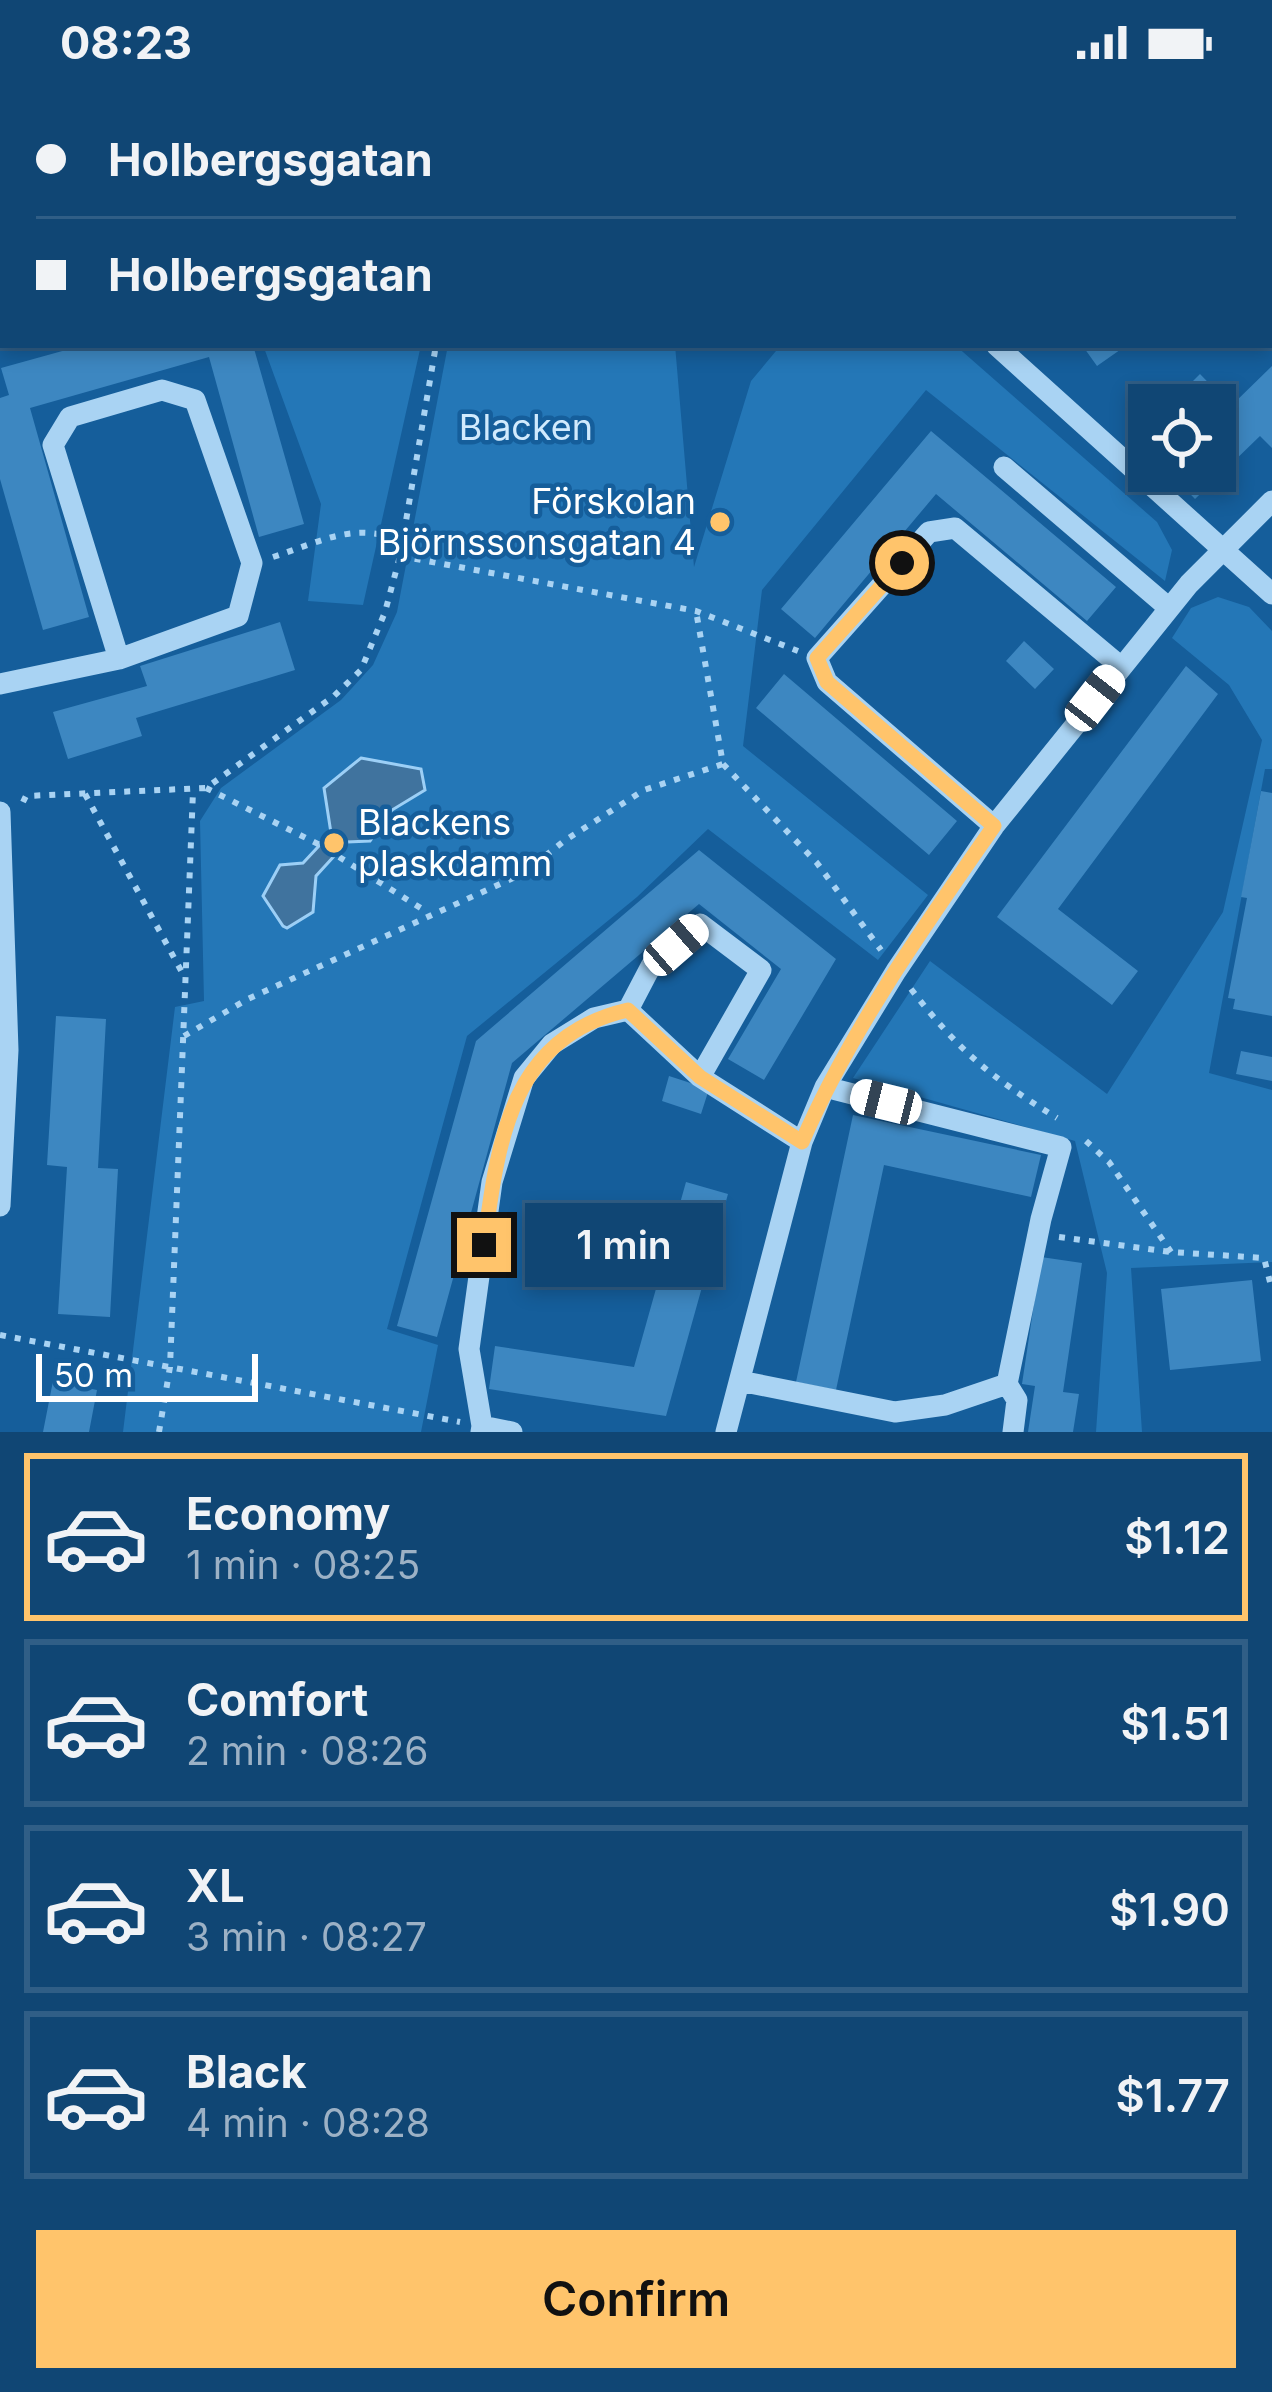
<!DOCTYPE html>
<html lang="en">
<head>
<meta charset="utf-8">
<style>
  body { margin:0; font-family:Inter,sans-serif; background:#1e507c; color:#f1f3f6; height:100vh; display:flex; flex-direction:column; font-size:45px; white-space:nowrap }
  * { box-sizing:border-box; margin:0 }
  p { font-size:39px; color:#9cb1c5 }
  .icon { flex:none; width:66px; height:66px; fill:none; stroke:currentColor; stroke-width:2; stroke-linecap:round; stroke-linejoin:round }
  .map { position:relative; height:1348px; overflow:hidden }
  .drawer { display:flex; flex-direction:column; background:#104674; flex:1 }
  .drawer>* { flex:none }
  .guide { position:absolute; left:0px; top:0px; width:1272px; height:264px; box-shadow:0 6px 18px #0003,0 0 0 3px #305e86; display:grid; align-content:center; height:264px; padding:0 36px; background:#104674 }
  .buttons { position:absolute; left:1128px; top:300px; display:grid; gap:24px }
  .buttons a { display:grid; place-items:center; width:108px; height:108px; border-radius:0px; background:#104674; box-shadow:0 6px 18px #0003,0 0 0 3px #305e86; font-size:60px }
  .scale { position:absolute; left:36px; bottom:30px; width:222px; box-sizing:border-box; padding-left:12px; border:6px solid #fff; border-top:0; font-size:33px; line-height:42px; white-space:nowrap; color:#fff; -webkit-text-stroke:9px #155e9b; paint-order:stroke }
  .end { position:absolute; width:54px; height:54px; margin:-27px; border:15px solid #ffc46b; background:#111; box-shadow:0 0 0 6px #111 }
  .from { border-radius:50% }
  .bubble { position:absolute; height:84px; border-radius:0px; background:#104674; box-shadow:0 6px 18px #0003,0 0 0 3px #305e86; font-size:39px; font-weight:600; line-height:84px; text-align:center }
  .car { position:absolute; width:36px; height:72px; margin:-36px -18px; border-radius:15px; box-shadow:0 0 9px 3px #0007; background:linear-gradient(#fff 24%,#345 0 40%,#fff 0 76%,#345 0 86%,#fff 0) }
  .guide b { display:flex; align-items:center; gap:42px; height:114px; font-size:45px }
  .guide b+b { border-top:3px solid #305e86 }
  .guide i { width:30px; height:30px; background:#f1f3f6 }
  ul { padding:21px 0 0; list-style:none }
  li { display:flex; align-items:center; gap:36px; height:168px; margin:0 24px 18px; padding:0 12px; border:6px solid #305e86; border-radius:0px }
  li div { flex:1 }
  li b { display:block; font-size:45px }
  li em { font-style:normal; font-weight:600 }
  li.active { border-color:#ffc46b }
  li>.icon { width:108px; height:108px; stroke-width:1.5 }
  .action { display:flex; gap:24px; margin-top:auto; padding:24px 36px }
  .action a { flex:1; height:138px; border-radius:0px; background:#ffc46b; color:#111; font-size:48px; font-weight:600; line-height:138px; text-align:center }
  .status { display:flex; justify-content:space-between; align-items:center; height:84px; padding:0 60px; background:#104674; direction:ltr }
  .status svg { height:33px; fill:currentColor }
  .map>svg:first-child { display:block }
  .green { fill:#2477b7 }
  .water { fill:#40739e; stroke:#9ccff6; stroke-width:3 }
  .building { fill:#3d87c1 }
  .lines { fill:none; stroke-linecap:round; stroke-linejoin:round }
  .path { stroke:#a9d3f3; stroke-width:6; stroke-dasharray:6 9; stroke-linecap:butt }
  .minor { stroke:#a9d3f3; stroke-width:21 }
  .route { stroke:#ffc46b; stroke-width:15 }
  .poi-dot { fill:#ffc46b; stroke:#155e9b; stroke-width:4.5 }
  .labels { text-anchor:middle; stroke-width:9; stroke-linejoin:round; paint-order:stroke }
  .park-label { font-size:36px; fill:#d1eafd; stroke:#155e9b }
  .poi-label { font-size:36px; fill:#fff; stroke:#155e9b; text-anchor:end }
</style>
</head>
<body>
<div class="status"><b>08:23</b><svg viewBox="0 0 49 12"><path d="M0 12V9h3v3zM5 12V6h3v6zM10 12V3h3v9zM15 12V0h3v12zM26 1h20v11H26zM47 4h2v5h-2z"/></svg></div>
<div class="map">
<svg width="1272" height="1348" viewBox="0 0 1272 1348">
  <rect width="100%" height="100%" fill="#155e9b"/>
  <path class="green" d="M255 0H691L256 3Z
    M263 261H421L363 521 308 517 321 420Z
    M448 261H675L694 483 751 297 781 261H955L1157 438 1172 466 1165 497 926 306 762 506 743 662 928 811 878 876 708 745 637 813 467 952 387 1245 438 1261 421 1348H123L175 923 204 917 200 737 221 704 341 616 373 581 397 528Z
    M1218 513 1249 523 1272 547V685H1265L1209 989 1272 1006V1178L1131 1184 1142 1348H1096L1107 1189 1075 1057 853 994 930 877 1107 1010 1223 828 1262 656 1229 601 1172 554 1191 524Z"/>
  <path class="water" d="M361 674 421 685 425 706 392 726 370 757 347 758 316 792 313 828 287 844 283 842 263 812 280 781 303 779 331 749 324 704Z"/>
  <path class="building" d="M84 261H253L304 440 259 453 209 273 30 324 89 533 43 546 0 395V314L9 311 1 284Z
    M1082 261H1127L1097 282Z
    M1272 282V364L1260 352 1195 415 1168 387H1215V321H1169L1200 290 1231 322Z
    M931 347 1116 503 1087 537 936 410 815 554 781 525Z
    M280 538 295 586 136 634 142 652 68 675 53 628 147 602 140 582Z
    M1024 557 1054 585 1035 605 1006 577Z
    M1186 582 1218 610 1058 825 1138 887 1112 921 997 833Z
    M784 590 957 737 929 771 756 624Z
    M1261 707 1272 709V932L1233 925 1235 915 1228 914 1247 814 1241 813Z
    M699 766 836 875 764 996 728 975 781 885 699 820 512 979 437 1253 397 1242 476 957Z
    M56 932 106 935 98 1084 118 1085 110 1233 58 1230 67 1083 47 1081Z
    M1241 967 1272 973V997L1236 990Z
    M669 992 709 1005 701 1030 662 1017Z
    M853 1031 1041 1071 1031 1113 884 1081 836 1306 796 1298Z
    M686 1098 728 1110 666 1332 489 1305 495 1262 634 1283Z
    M1041 1173 1082 1179 1063 1308 1079 1310 1073 1348H1028L1035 1302 1022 1300Z
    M1252 1196 1261 1277 1170 1286 1161 1205Z
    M53 1297 97 1306 89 1348H43Z"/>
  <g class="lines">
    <path class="path" d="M119 0 120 3
      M435 0V3
      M1188 0 1189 3
      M0 2 7 0
      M0 201 3 200
      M400 472 696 527 798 567
      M273 473C320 458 354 437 402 457
      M723 680 817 779 881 866
      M206 704 320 761 427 828
      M85 710 184 892
      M23 718 26 712 206 704 334 612 361 586 385 528 400 472 436 261
      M911 905C960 968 989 992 1057 1034
      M184 952 248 915 524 789 564 757 644 706 723 680 696 527
      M1086 1057 1109 1078 1171 1168
      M1059 1153 1171 1168 1264 1174 1272 1206
      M0 1251 460 1338
      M159 1348 170 1283 193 707"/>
    <path class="minor" d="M744 0 746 3
      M946 0V3
      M0 31 3 30
      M0 56H3
      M996 261 1272 510
      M1004 383 1169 524
      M0 600 119 575 238 532 252 479 195 316 162 306 70 333 53 361 119 575
      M0 728 8 966 0 1122
      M994 742 827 598 817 574 929 448 955 444 1120 582
      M628 926 651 882 700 840 761 886 700 993
      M740 1297 895 1328 945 1321 1007 1300 1041 1135 1061 1063 825 1003
      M1007 1300 1017 1316 1013 1348
      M482 1342 469 1265 492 1098 524 994 552 960 594 934 628 926 700 993 802 1058
      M481 1348 482 1342 512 1348
      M726 1348 802 1058 825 1003 896 887 994 742 1189 500 1272 417"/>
  </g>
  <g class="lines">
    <path class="route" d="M484 1161C498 1057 510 953 628 926L700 993 802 1058C851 945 924 843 994 742L827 598 817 574 902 479"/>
  </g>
  <g class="poi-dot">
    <circle cx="720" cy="438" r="12"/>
    <circle cx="334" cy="759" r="12"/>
  </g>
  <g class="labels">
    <g class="park-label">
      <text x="526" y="356">Blacken</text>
    </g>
    <g class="poi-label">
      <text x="696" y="430">Förskolan<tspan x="696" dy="41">Björnssonsgatan 4</tspan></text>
      <text x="358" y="751" text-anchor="start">Blackens<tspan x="358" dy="41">plaskdamm</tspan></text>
    </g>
  </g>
</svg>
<div class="buttons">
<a><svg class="icon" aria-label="locate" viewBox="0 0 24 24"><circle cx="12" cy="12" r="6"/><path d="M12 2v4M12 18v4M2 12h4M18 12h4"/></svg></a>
</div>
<div class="scale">50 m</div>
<i class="end from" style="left:902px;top:479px"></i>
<i class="end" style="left:484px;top:1161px"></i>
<div class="bubble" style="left:525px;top:1119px;width:198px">1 min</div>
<i class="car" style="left:1095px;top:614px;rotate:38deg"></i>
<i class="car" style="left:676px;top:861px;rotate:49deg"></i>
<i class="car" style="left:886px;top:1018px;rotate:284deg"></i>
<div class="guide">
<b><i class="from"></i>Holbergsgatan</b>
<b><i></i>Holbergsgatan</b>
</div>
</div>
<section class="drawer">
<ul>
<li class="active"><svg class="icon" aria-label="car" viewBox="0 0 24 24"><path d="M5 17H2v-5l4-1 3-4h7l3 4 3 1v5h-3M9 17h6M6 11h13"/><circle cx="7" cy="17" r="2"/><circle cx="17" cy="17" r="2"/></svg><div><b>Economy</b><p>1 min · 08:25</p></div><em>$1.12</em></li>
<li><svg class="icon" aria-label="car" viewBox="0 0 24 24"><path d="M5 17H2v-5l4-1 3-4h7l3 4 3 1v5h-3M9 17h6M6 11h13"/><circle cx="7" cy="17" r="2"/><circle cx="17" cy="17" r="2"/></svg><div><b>Comfort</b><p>2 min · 08:26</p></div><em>$1.51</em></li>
<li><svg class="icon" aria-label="car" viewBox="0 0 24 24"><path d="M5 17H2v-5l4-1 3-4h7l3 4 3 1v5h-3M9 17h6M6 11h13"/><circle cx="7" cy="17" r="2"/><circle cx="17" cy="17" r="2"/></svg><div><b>XL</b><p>3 min · 08:27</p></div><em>$1.90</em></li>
<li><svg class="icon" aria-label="car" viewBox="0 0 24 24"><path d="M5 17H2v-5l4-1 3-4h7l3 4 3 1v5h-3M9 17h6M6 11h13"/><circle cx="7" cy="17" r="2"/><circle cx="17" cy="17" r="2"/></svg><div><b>Black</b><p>4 min · 08:28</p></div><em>$1.77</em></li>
</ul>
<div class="action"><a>Confirm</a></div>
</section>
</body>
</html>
